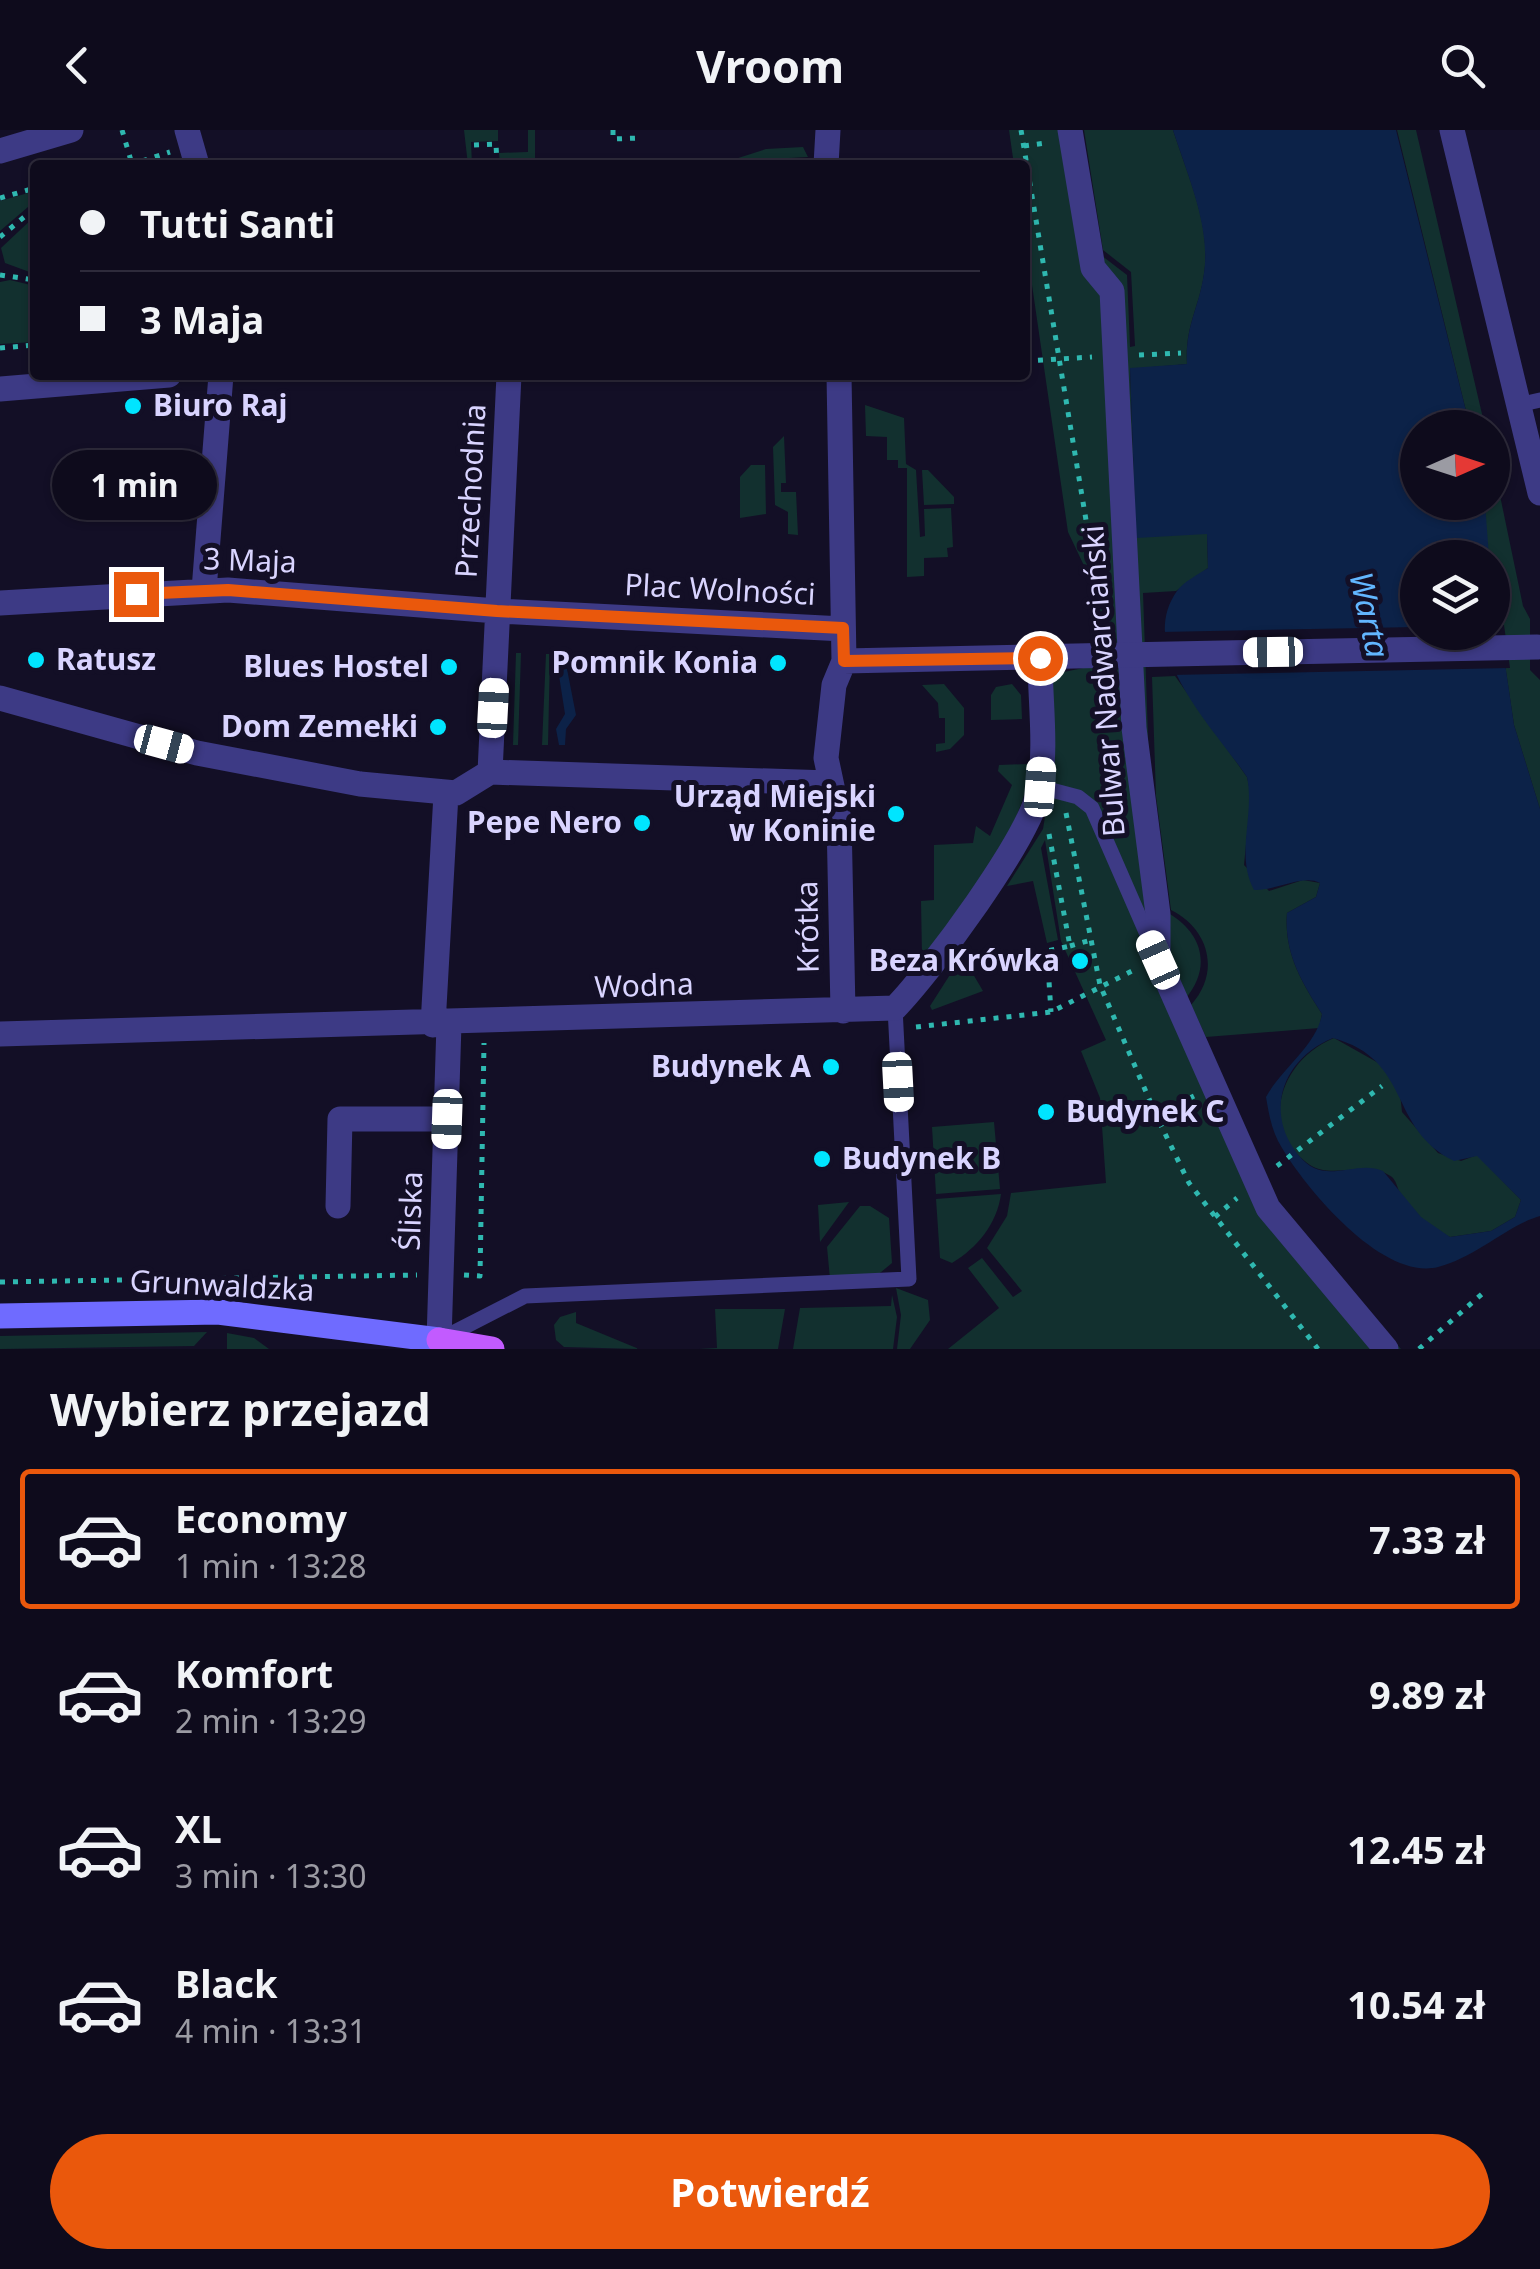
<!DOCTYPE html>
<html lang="pl">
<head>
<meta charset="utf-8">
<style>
  body { margin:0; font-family:"Noto Sans",sans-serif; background:#1c1929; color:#f1f3f6; height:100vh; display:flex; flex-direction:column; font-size:38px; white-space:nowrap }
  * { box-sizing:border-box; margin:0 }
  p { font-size:32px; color:#9b9ba3 }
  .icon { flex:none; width:55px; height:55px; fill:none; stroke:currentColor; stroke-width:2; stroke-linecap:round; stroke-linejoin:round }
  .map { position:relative; height:1219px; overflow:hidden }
  .panel { display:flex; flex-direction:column; background:#0e0b1c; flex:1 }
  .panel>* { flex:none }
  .banner { position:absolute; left:30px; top:30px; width:1000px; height:220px; border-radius:10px; box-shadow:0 2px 8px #0004,0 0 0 2px #2e2b3b; display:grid; align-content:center; height:220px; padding:0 50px; background:#0e0b1c }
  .needle { width:65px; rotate:87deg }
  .buttons { position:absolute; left:1400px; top:280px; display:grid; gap:20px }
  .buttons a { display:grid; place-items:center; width:110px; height:110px; border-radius:50%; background:#0e0b1c; box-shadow:0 2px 8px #0004,0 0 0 2px #2e2b3b; font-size:50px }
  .end { position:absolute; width:45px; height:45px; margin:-22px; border:12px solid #ea580c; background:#fff; box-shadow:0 0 0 5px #fff }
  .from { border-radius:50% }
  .bubble { position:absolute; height:70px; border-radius:35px; background:#0e0b1c; box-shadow:0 2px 8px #0004,0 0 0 2px #2e2b3b; font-size:32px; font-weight:700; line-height:70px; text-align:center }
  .car { position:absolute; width:30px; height:60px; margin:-30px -15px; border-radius:12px; box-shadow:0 0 8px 2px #0007; background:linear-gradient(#fff 24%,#345 0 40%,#fff 0 76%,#345 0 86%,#fff 0) }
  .banner b { display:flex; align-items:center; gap:35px; height:95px; font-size:38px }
  .banner b+b { border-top:2px solid #2e2b3b }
  .banner i { width:25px; height:25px; background:#f1f3f6 }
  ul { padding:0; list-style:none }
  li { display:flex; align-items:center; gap:30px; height:140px; margin:0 20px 15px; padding:0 30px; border:5px solid transparent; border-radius:10px }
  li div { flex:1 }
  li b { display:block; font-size:38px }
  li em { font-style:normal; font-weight:700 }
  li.active { border-color:#ea580c }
  li>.icon { width:90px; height:90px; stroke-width:1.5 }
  h2 { padding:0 50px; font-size:45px; line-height:120px }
  .cta { display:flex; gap:20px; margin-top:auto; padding:20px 50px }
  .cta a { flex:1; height:115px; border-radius:60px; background:#ea580c; color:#fff; font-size:40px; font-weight:700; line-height:115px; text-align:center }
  header { display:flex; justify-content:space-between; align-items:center; height:130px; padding:0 50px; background:#0e0b1c; font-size:45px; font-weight:700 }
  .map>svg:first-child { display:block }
  .green { fill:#12302f }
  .water { fill:#0c2248; fill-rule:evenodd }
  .pier { fill:#130f26 }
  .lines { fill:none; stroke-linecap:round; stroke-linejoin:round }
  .path { stroke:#2fb8b0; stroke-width:5; stroke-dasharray:5 8; stroke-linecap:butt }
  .lane { stroke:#3d3a85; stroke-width:15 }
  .street { stroke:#3d3a85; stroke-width:25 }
  .secondary { stroke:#6f6bff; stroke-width:25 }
  .primary { stroke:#c25bff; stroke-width:25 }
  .street-bridge { stroke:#3d3a85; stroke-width:25 }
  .route { stroke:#ea580c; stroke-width:12 }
  .poi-dot { fill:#00e5ff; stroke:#130f26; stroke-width:4 }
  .labels { text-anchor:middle; stroke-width:10; stroke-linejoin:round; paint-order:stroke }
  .poi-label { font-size:30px; font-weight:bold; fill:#d9d4ff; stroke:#130f26; text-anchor:end }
  .street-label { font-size:30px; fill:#d9d4ff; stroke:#130f26 }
  .water-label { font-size:32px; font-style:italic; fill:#62b6ff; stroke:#130f26 }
</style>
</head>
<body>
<header><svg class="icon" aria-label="back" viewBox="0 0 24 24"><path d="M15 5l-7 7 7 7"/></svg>Vroom<svg class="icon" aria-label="search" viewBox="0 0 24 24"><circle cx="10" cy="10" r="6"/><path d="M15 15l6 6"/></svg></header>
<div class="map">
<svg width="1540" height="1219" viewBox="0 0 1540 1219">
  <rect width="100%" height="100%" fill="#130f26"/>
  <path class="green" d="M464 0H498V11L471 12 472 35H468Z
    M528 0H535V35H500L499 23 528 22Z
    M1009 0H1079L1097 122 1127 145 1130 217 1135 216 1131 142 1103 120 1084 0H1173C1187 44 1212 97 1204 144 1199 179 1185 195 1187 234L1130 239 1136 407 1207 403 1208 438 1176 461 1143 463 1150 663 1168 783C1203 803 1212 838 1185 869L1281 1079 1401 1219H948L999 1178 968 1138 982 1128 1013 1167 1022 1161 987 1118 1007 1086 1011 1063 1106 1053 1100 968 1081 921 1106 910 1061 811 1045 710 1041 718 1058 810 1047 813 1033 751 1007 756 1043 699 1053 638 1052 553 1059 543 1093 536 1088 444 1068 402 1025 107V35H1014Z
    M1397 0H1416L1485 297H1470Z
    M803 17 808 27 750 30 749 35H644L732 30 766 19Z
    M35 61V71L0 101V71Z
    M35 86V144L5 133 1 118Z
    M10 150 35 156V212L0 214V152Z
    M865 275 904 288 906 334 916 340 920 407 925 406 924 379 951 378 953 417 947 418 948 427 924 428V446L907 447V338H898V330H887V307L866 306Z
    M784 306 786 353H781V362H796L798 405 788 404V382L775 375 773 317Z
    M1493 332 1523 476 1530 489V540L1540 550V679L1514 595 1484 393 1485 373 1492 372Z
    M751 335H765L766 384 740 388V347Z
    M922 340H928L954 367V374L924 375Z
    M516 523H521L518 615H513Z
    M546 524H550L548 615H542Z
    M1175 546 1247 647 1251 665 1244 735 1269 761 1303 750 1320 753 1316 767 1287 783C1284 823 1301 851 1322 884L1319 898 1206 907 1191 875C1221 842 1209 799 1171 780L1156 666 1152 547Z
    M944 554 964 578V605L950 619 936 622V614L945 613V588H939L938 573 922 555Z
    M1012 554 1021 565 1022 589 991 590V565L996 557Z
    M1027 634C1036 684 959 776 931 819L922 826 921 771 934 770V715L973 713 976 696 990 706 1012 655 998 641 999 635Z
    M953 840 973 844 983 861 932 880 930 876Z
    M1334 908 1382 935 1400 963 1402 982 1438 1023 1461 1031 1477 1025 1521 1070 1515 1087 1491 1101 1450 1107C1429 1098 1411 1080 1399 1061 1397 1056 1396 1051 1392 1047 1368 1029 1332 1050 1310 1035 1257 999 1280 930 1334 908Z
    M994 992 1000 1059 936 1064 932 997Z
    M1001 1064C997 1094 977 1118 952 1133L940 1128 936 1069Z
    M849 1072 820 1112 818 1075Z
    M860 1076H870L889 1088 892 1133 875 1147 830 1149 827 1117Z
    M896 1158 928 1170 930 1190 910 1219H897L901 1185Z
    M892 1165 897 1187 893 1219H793L800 1178 891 1176Z
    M715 1179H785L778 1219H699L717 1218Z
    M576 1182V1193L639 1219 564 1217 556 1210 554 1195 560 1187Z
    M207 1202 194 1216 0 1219V1206Z
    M227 1203 254 1208 269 1219H227Z"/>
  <path class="water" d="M1173 0H1396L1470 297 1418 298V372L1485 373 1489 427 1418 428V502H1492L1493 451 1514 595 1540 679V1086C1508 1095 1475 1128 1438 1137 1383 1151 1307 1060 1282 1018 1272 1002 1269 985 1266 967 1281 939 1317 915 1322 884 1301 851 1284 823 1287 783L1316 767 1320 753C1303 744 1275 761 1254 760 1235 725 1255 685 1247 647 1216 600 1134 521 1177 461 1183 452 1199 444 1208 438L1207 404 1136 408 1130 238 1187 234C1185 195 1199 179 1204 143 1211 97 1187 44 1173 0ZM1333 908C1413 930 1387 998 1454 1031L1477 1026 1521 1070 1515 1087 1491 1101 1450 1107 1421 1087 1383 1041C1361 1031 1335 1048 1314 1038 1303 1033 1293 1019 1288 1009 1268 967 1291 925 1333 908Z
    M567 525H571L567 539 576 585 566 599 565 615H559L556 599 565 584 558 539Z"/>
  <path class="pier" d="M1493 495H1504L1510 538 1170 545 1161 518V502L1417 497 1418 502H1492Z"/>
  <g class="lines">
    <path class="path" d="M122 0 132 34
      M613 0V9L640 8
      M1021 0 1099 468
      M474 15 496 14 497 35
      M1024 16 1046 13
      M130 35 170 22
      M639 35 641 32
      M0 68 35 58
      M0 107 35 78
      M0 145 35 150
      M0 218 35 215
      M1139 225 1181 223
      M1025 231 1092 227
      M1066 683 1100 855 1156 985 1189 1053 1318 1219
      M1049 704 1070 816 1047 821 1051 882
      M1070 816 1091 810
      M916 897 1051 882 1134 840
      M1156 985 1194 966
      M1277 1036 1382 956
      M1215 1087 1237 1068
      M464 1145 480 1146 484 913
      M0 1152 417 1145
      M1419 1219 1482 1164"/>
    <path class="lane" d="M1518 275 1540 270
      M1040 657 1078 667 1092 678 1153 818
      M443 1208 525 1166 909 1149 895 878"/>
    <path class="street" d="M187 0 197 35
      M1070 0 1093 138 1112 161 1134 598 1158 784V830L1268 1078 1386 1219
      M1452 0 1540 363
      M0 21 71 0
      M826 35 828 0
      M839 245 844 531 834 555 826 628 839 689 843 881
      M0 259 169 245
      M204 460 221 245
      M0 473 228 460 497 481 843 499
      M844 531 1122 525
      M0 568 197 623 360 654 456 663 490 642
      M490 642 509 245
      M490 642 829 653
      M433 895 446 664
      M0 904 895 878C931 841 1030 708 1039 660 1047 617 1040 571 1040 528
      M338 1076 340 989H447
      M439 1210 449 894"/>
    <path class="secondary" d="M0 1186 218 1182 439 1210"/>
    <path class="primary" d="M439 1210 492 1219"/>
    <path class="street-bridge" d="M1122 525 1537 517"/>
  </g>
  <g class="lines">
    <path class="route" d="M136 464 228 460 497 481 843 498 844 531 1040 528"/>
  </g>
  <g class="poi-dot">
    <circle cx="133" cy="276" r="10"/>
    <circle cx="36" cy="530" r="10"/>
    <circle cx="778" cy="533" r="10"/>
    <circle cx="449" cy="537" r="10"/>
    <circle cx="438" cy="597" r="10"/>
    <circle cx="896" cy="684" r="10"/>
    <circle cx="642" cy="693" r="10"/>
    <circle cx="1080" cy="831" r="10"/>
    <circle cx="831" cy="937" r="10"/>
    <circle cx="1046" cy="982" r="10"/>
    <circle cx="822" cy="1029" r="10"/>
  </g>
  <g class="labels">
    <g class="poi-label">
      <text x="153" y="286" text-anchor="start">Biuro Raj</text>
      <text x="56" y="540" text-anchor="start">Ratusz</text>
      <text x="758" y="543">Pomnik Konia</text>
      <text x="429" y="547">Blues Hostel</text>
      <text x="418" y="607">Dom Zemełki</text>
      <text x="876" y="677">Urząd Miejski<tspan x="876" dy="34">w Koninie</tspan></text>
      <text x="622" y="703">Pepe Nero</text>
      <text x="1060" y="841">Beza Krówka</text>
      <text x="811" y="947">Budynek A</text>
      <text x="1066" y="992" text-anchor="start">Budynek C</text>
      <text x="842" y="1039" text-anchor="start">Budynek B</text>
    </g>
    <g class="street-label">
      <text transform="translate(471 361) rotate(-87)" y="10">Przechodnia</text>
      <text transform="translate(250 431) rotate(2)" y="10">3 Maja</text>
      <text transform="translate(720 460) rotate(3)" y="10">Plac Wolności</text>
      <text transform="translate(1104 551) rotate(-94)" y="10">Bulwar Nadwarciański</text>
      <text transform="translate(808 797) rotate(-91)" y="10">Krótka</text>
      <text transform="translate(644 856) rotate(-2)" y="10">Wodna</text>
      <text transform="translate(411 1081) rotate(-88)" y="10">Śliska</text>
      <text transform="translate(222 1156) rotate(3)" y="10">Grunwaldzka</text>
    </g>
    <g class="water-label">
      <text transform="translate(1369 485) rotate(78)" y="11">Warta</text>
    </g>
  </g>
</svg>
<div class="buttons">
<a><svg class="needle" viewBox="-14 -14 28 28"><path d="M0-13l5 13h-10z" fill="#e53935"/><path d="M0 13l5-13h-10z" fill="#9b9ba3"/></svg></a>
<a><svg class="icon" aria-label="layers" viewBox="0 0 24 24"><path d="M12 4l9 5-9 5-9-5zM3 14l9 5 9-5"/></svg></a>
</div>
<i class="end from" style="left:1040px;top:528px"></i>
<i class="end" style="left:136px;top:464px"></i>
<div class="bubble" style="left:52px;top:320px;width:165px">1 min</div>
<i class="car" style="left:1273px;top:522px;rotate:269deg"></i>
<i class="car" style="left:493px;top:578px;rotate:3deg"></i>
<i class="car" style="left:164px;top:614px;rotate:105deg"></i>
<i class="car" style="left:1040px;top:657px;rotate:4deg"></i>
<i class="car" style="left:1158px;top:830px;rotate:336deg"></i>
<i class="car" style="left:898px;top:952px;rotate:177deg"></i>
<i class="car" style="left:447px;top:989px;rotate:182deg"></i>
<div class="banner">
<b><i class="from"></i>Tutti Santi</b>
<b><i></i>3 Maja</b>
</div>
</div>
<section class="panel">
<h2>Wybierz przejazd</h2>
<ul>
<li class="active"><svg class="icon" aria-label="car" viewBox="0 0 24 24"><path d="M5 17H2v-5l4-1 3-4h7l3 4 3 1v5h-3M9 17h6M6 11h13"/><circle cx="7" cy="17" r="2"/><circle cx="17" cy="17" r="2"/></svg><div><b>Economy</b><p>1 min · 13:28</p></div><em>7.33 zł</em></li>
<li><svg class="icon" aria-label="car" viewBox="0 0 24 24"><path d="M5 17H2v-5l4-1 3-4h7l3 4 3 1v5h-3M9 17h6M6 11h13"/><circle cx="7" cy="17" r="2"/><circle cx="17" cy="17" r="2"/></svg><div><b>Komfort</b><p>2 min · 13:29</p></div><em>9.89 zł</em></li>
<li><svg class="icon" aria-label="car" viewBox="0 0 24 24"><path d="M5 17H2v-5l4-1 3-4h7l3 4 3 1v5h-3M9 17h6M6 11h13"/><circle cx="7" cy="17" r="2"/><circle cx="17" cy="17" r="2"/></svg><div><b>XL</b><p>3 min · 13:30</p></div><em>12.45 zł</em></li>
<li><svg class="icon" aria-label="car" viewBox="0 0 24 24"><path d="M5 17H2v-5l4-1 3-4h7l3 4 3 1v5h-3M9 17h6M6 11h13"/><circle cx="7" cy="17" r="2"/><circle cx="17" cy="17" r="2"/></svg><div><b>Black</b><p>4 min · 13:31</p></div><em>10.54 zł</em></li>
</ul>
<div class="cta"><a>Potwierdź</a></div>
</section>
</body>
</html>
